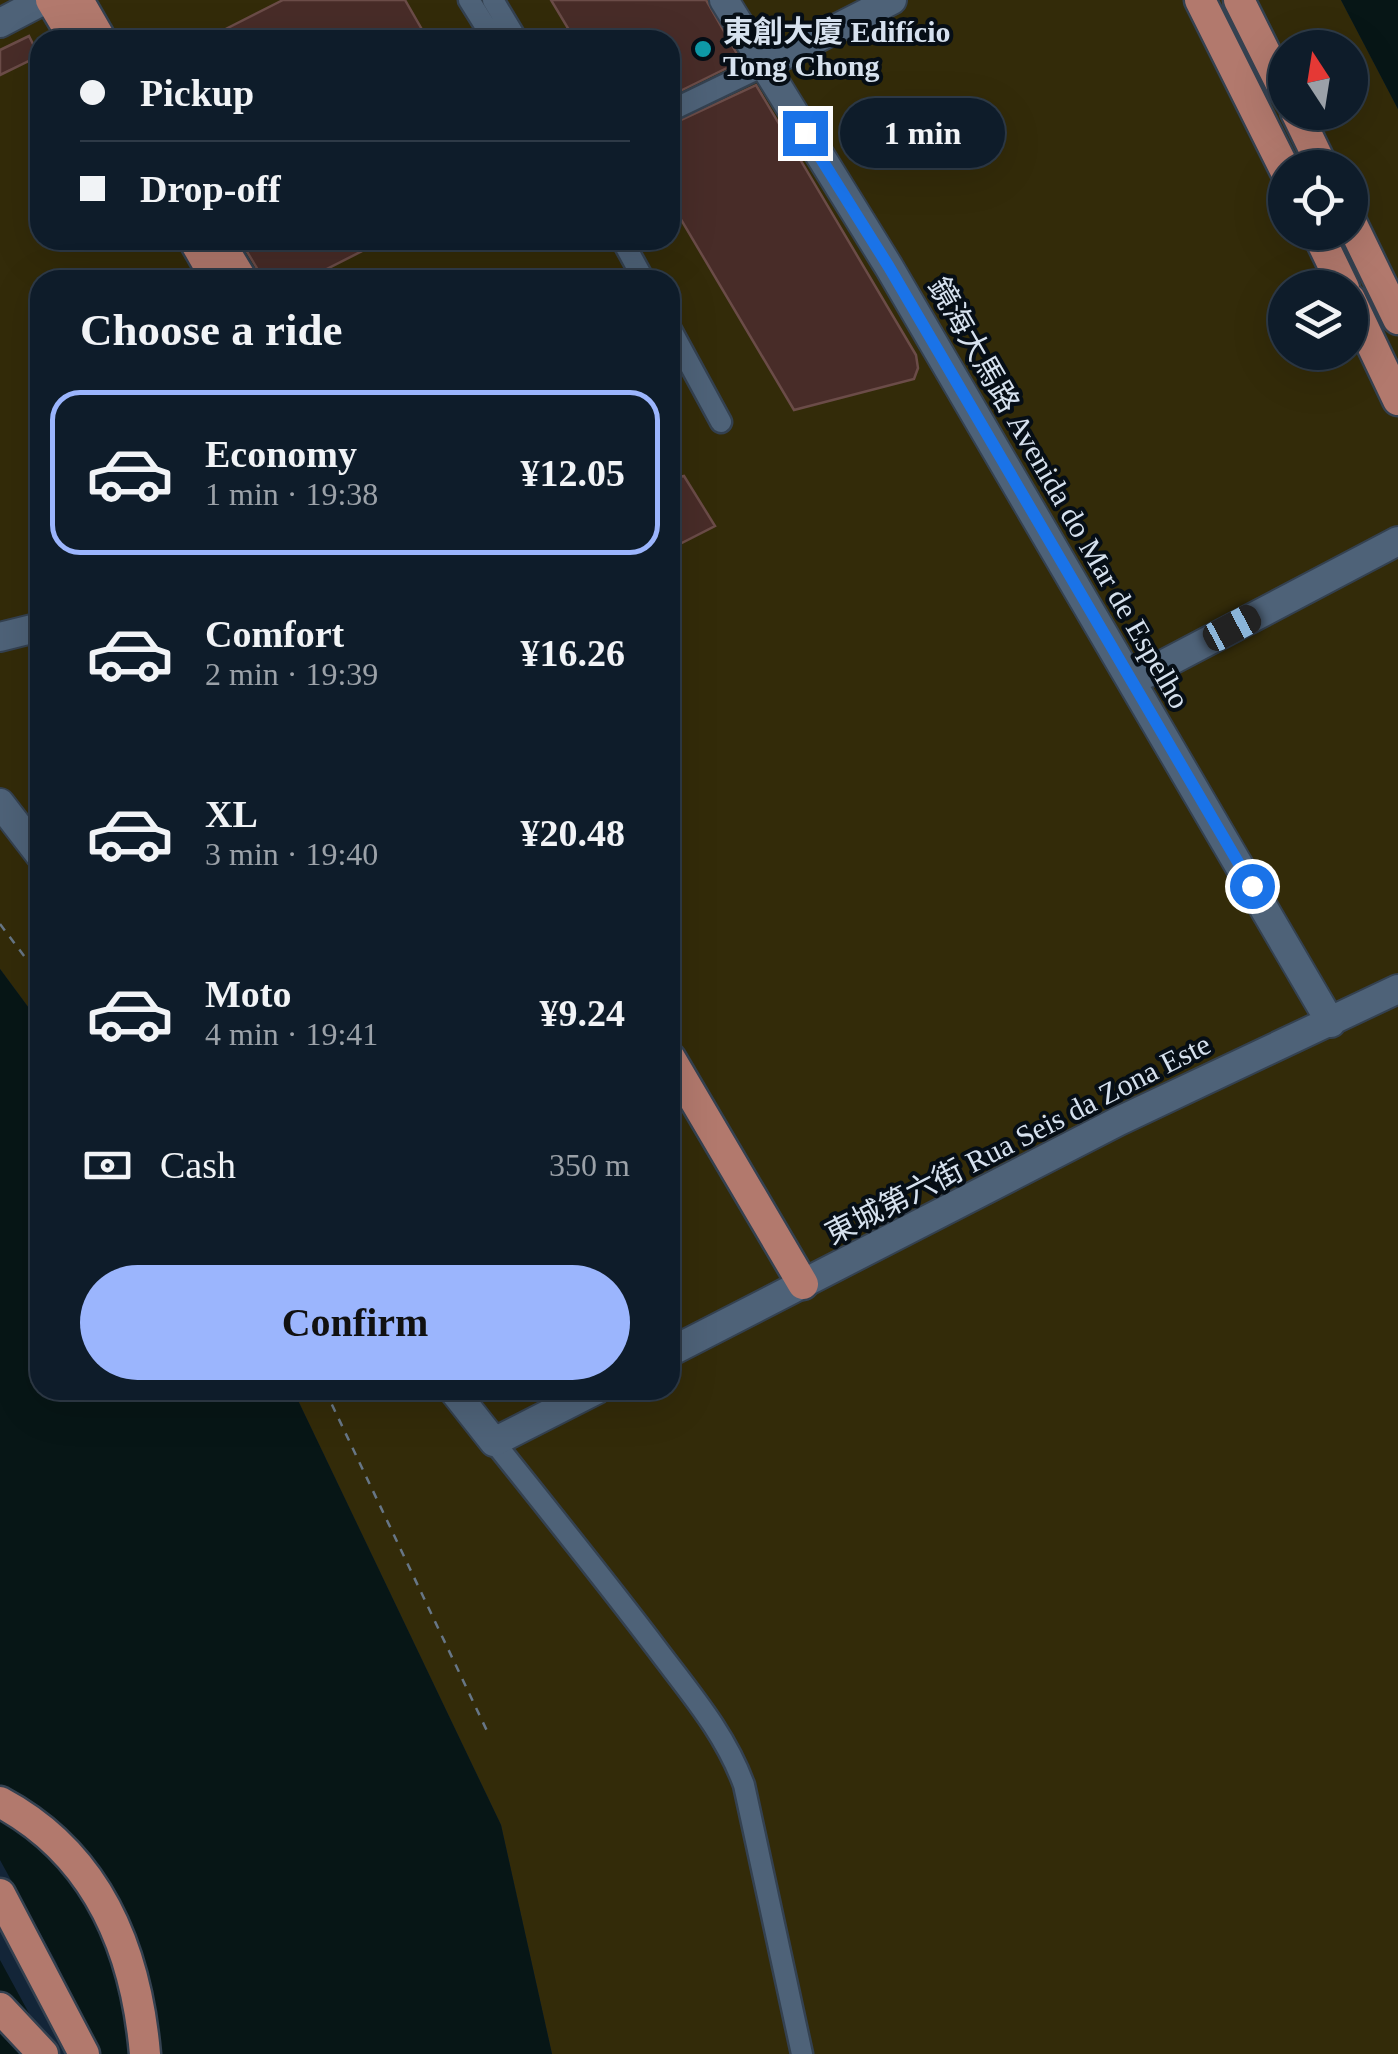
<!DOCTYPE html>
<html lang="en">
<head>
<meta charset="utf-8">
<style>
  body { margin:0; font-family:"Times New Roman","Noto Sans SC",serif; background:#172532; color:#f1f3f6; height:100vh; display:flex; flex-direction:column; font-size:38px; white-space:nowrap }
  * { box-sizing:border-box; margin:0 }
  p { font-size:32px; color:#9ba1a8 }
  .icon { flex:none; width:55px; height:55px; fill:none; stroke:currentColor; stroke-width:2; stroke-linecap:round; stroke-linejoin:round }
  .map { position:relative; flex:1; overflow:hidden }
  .details { position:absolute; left:30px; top:270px; width:650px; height:1130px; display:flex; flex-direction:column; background:#0e1c2a; border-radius:30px; box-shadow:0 10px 40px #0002,0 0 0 2px #2e3a47 }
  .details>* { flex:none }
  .top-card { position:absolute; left:30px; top:30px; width:650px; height:220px; border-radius:30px; box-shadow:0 10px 40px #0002,0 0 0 2px #2e3a47; display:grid; align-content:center; height:220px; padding:0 50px; background:#0e1c2a }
  .needle { width:65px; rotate:348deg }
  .tools { position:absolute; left:1268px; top:30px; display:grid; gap:20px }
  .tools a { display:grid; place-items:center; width:100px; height:100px; border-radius:50%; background:#0e1c2a; box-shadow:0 10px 40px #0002,0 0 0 2px #2e3a47; font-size:50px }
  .end { position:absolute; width:45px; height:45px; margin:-22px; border:12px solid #1a73e8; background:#fff; box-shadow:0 0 0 5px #fff }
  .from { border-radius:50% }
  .bubble { position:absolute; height:70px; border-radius:35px; background:#0e1c2a; box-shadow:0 10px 40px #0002,0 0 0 2px #2e3a47; font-size:32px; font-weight:700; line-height:70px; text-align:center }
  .car { position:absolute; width:30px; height:60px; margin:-30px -15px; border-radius:12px; box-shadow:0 0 8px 2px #0007; background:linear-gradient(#222 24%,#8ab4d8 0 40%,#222 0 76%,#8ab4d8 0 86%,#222 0) }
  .top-card b { display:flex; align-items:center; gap:35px; height:95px; font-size:38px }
  .top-card b+b { border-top:2px solid #2e3a47 }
  .top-card i { width:25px; height:25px; background:#f1f3f6 }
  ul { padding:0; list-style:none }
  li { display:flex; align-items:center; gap:30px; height:165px; margin:0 20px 15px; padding:0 30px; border:5px solid transparent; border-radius:30px }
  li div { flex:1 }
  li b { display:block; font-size:38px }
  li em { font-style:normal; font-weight:700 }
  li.selected { border-color:#9bb5fd }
  li>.icon { width:90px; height:90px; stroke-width:1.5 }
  h2 { padding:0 50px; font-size:45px; line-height:120px }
  .pay { display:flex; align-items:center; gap:25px; height:110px; padding:0 50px; font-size:38px }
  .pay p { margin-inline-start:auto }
  .cta { display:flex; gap:20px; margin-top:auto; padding:20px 50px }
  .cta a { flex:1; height:115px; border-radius:60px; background:#9bb5fd; color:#111; font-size:40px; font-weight:700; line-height:115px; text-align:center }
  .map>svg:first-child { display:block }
  .sand { fill:#332b09; fill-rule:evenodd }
  .water { fill:#071616 }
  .pier { fill:#132538 }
  .building { fill:#482c28; stroke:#6b4c48; stroke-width:2.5 }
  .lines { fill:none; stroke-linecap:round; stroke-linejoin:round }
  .street-casing { stroke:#344150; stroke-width:25 }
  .secondary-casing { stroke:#344150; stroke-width:32 }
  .primary-casing { stroke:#344150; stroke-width:35 }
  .path { stroke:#677686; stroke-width:2.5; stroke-dasharray:8 8; stroke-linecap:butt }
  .street { stroke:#4e6278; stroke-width:20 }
  .secondary { stroke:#4e6278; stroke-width:28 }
  .primary { stroke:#b2796d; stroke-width:30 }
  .route { stroke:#1a73e8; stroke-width:12 }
  .culture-dot { fill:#0f9aa8; stroke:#060e16; stroke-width:4 }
  .labels { text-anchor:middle; stroke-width:8; stroke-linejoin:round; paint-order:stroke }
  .poi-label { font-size:30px; font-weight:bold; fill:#d6e1ee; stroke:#060e16; text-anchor:start }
  .street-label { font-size:30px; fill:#d6e1ee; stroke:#060e16 }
</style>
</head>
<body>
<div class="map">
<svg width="1398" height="2054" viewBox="0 0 1398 2054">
  <rect width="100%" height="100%" fill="#132538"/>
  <path class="sand" d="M0 0H1341L1398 109V2054H552L501 1825 293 1390H670V280H40V1023L0 969ZM40 40H670V240H40ZM1285 48H1350V112H1285ZM1285 168H1350V232H1285ZM1285 288H1350V352H1285Z"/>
  <path class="water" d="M1341 0H1398V109Z
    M0 969 40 1023V1390H293L501 1825 552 2054H0Z"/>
  <path class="pier" d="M0 1860 56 1962 97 2054H28L37 2028 0 1960Z"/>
  <path class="building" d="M283 0H405L428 40H204Z
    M551 0H706L741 61 670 96V40H575Z
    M29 36 39 56 0 75V50Z
    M756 85 916 355 918 368 914 379 794 410 670 201V125Z
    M240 240H384L305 280H264Z
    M684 476 715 526 670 549V479Z"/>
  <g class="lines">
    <defs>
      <path id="street" d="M469 0 494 40
        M493 0 517 40
        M670 111 763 66
        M622 240 644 280
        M670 328 721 422
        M494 1442C549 1511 604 1579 657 1649 690 1693 725 1733 744 1785L802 2054"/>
      <path id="secondary" d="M724 0 889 267 1331 1023
        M0 23 44 0
        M763 66 892 0
        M0 637 40 627
        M1132 681 1398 541
        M0 803 40 855
        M670 1352 1119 1121 1398 989
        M453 1390 494 1442 596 1390"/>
      <path id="primary" d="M51 0 75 40
        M78 0 101 40
        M1200 0 1285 170
        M1239 0 1285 92
        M1296 112 1323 168
        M1350 220 1398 319
        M1317 232 1344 288
        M194 240 217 280
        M218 240 242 280
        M1350 299 1398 400
        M670 1058 803 1284
        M0 1802C97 1854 136 1949 145 2054
        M0 1894 84 2054
        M0 2008 43 2054"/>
    </defs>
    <use href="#street" class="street-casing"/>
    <use href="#secondary" class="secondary-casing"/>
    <use href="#primary" class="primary-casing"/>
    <path class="path" d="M0 924 40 977
      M325 1390 488 1733"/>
    <use href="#street" class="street"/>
    <use href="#secondary" class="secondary"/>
    <use href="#primary" class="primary"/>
  </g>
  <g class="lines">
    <path class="route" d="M805 133 889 267 1252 886"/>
  </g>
  <circle class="culture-dot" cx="703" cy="49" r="10"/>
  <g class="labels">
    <g class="poi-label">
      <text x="723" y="42">東創大廈 Edifício<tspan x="723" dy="34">Tong Chong</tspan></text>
    </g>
    <g class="street-label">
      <text transform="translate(1059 493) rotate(60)" y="10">鏡海大馬路 Avenida do Mar de Espelho</text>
      <text transform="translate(1018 1139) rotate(-27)" y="10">東城第六街 Rua Seis da Zona Este</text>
    </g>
  </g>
</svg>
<div class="tools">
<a><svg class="needle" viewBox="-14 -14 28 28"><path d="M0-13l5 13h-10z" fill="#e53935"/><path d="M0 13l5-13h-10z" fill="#9ba1a8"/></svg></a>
<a><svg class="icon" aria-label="locate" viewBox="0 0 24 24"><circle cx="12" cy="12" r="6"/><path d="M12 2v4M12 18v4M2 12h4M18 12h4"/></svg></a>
<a><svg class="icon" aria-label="layers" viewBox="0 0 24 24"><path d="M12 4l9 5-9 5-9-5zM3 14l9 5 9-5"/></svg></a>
</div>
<i class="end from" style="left:1252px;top:886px"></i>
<i class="end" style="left:805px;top:133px"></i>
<div class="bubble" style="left:840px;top:98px;width:165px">1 min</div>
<i class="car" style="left:1232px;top:628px;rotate:62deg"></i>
<div class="top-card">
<b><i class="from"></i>Pickup</b>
<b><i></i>Drop-off</b>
</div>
<section class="details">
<h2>Choose a ride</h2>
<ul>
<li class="selected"><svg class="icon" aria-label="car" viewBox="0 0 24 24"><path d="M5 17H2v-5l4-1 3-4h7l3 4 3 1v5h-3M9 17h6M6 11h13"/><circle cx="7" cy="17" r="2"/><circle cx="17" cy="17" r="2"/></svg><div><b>Economy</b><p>1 min · 19:38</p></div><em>¥12.05</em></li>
<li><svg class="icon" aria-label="car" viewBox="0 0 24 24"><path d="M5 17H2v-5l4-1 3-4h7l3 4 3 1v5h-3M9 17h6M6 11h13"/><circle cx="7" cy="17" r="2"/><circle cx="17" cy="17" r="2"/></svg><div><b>Comfort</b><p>2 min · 19:39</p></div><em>¥16.26</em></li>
<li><svg class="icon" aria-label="car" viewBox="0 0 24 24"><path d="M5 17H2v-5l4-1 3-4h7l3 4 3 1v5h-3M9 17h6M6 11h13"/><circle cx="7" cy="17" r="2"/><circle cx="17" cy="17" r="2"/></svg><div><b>XL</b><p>3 min · 19:40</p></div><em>¥20.48</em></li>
<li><svg class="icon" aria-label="car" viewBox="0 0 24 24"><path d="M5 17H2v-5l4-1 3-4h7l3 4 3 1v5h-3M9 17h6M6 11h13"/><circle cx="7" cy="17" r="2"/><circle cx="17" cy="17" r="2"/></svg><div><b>Moto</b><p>4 min · 19:41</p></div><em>¥9.24</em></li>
</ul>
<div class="pay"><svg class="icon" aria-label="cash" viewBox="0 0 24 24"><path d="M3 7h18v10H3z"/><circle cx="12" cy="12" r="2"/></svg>Cash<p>350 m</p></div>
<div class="cta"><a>Confirm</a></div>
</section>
</div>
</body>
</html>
